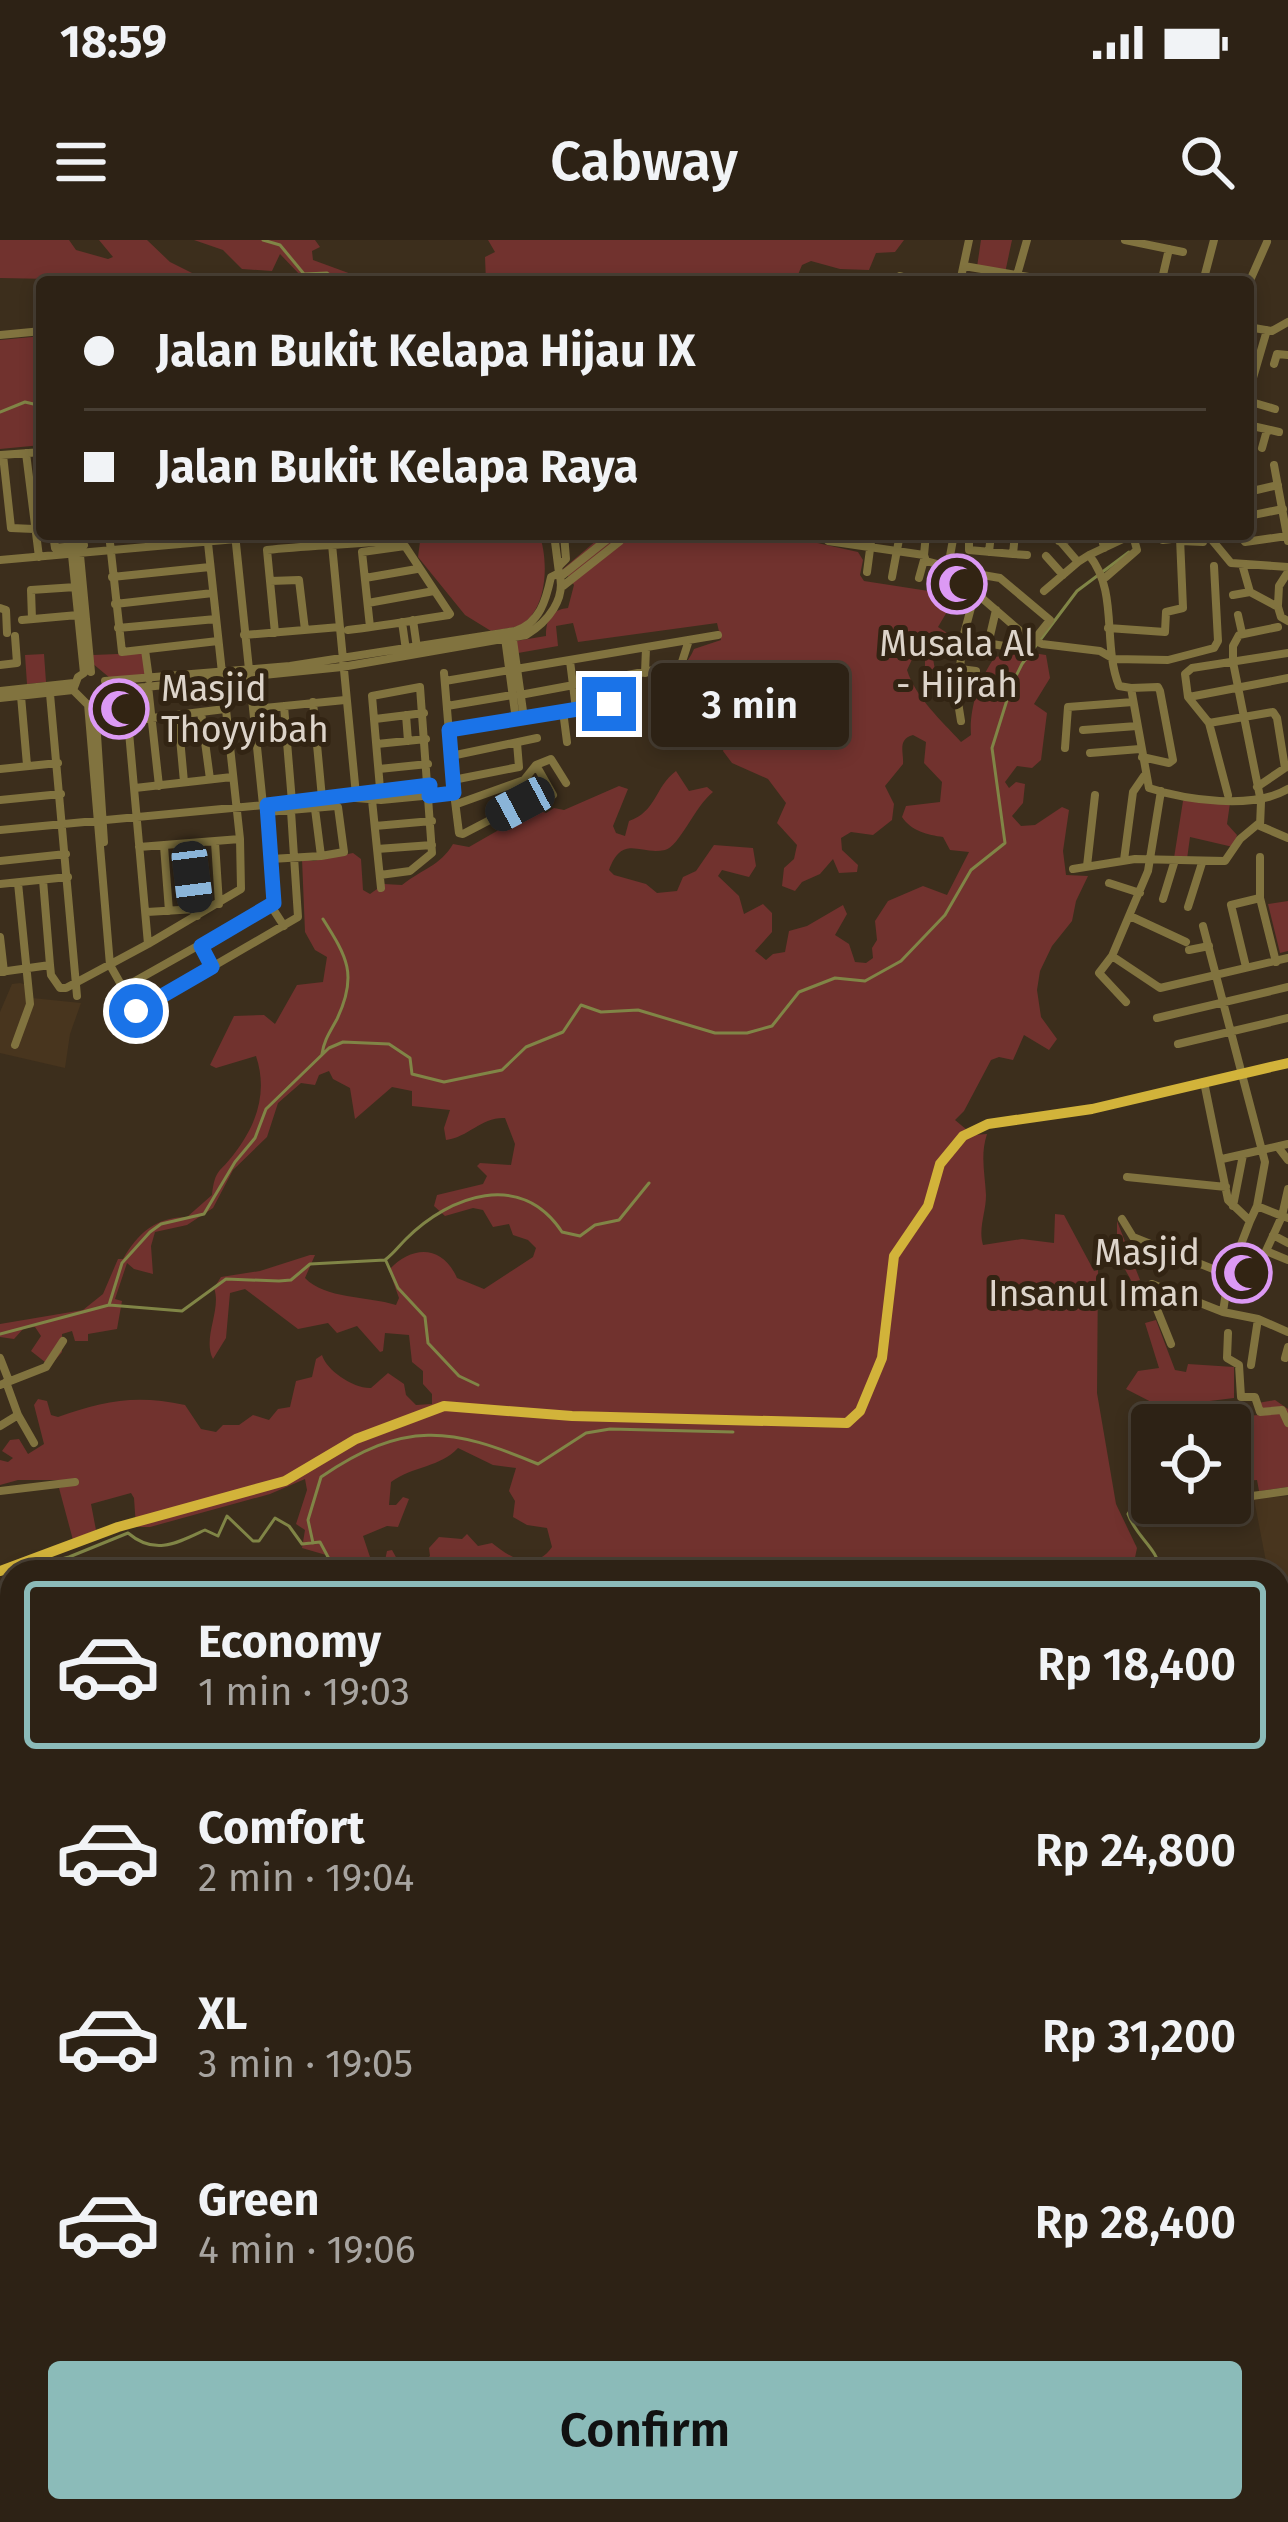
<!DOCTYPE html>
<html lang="en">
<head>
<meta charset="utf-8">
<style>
  body { margin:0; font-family:"Fira Sans",sans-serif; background:#352a1e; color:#f1f3f6; height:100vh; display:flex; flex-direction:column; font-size:45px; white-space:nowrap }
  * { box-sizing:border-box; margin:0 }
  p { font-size:39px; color:#a7a4a0 }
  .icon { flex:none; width:66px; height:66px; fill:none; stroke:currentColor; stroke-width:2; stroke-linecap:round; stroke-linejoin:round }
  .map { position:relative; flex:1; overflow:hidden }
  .sheet { position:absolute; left:0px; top:1320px; width:1290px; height:963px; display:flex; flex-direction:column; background:#2d2215; border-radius:36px 36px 0 0; box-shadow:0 6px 18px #0003,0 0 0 3px #483f34 }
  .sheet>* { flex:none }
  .hud { position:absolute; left:36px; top:36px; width:1218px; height:264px; border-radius:12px; box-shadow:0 6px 18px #0003,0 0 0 3px #483f34; display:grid; align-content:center; height:264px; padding:0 48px; background:#2d2215 }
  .controls { position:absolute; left:1131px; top:1164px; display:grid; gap:24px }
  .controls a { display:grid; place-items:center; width:120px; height:120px; border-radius:12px; background:#2d2215; box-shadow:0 6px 18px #0003,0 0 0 3px #483f34; font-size:60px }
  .end { position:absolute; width:54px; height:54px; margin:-27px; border:15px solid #1a73e8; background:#fff; box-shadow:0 0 0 6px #fff }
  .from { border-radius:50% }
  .bubble { position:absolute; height:84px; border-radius:12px; background:#2d2215; box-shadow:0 6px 18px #0003,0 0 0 3px #483f34; font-size:39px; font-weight:600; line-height:84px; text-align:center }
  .car { position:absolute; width:36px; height:72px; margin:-36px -18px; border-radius:15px; box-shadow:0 0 9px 3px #0007; background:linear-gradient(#222 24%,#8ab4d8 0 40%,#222 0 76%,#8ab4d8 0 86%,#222 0) }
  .hud b { display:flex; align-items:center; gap:42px; height:114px; font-size:45px }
  .hud b+b { border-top:3px solid #483f34 }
  .hud i { width:30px; height:30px; background:#f1f3f6 }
  ul { padding:21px 0 0; list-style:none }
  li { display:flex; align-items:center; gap:36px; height:168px; margin:0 24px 18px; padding:0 24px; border:6px solid transparent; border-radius:12px }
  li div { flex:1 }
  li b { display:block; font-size:45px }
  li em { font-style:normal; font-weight:600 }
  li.on { border-color:#8bbbb9 }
  li>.icon { width:108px; height:108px; stroke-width:1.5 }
  .primary-button { display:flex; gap:24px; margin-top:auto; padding:24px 48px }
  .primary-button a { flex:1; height:138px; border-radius:12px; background:#8bbbb9; color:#111; font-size:48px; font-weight:600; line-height:138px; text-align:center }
  .status { display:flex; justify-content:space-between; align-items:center; height:84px; padding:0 60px; background:#2d2215; direction:ltr }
  .status svg { height:33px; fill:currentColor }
  header { display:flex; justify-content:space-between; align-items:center; height:156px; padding:0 48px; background:#2d2215; font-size:54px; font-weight:600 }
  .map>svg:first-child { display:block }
  .built { fill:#48351e }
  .green { fill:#71322e; fill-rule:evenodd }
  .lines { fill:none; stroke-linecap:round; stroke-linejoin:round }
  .stream { stroke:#808546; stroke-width:3 }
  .river { stroke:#58630e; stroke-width:9 }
  .minor { stroke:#81733f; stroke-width:8 }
  .major { stroke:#d2b33a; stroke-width:10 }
  .route { stroke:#1a73e8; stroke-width:15 }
  .labels { text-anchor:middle; stroke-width:10; stroke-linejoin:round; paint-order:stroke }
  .poi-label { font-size:36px; fill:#ddd4ca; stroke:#322413 }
</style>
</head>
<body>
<div class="status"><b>18:59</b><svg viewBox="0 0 49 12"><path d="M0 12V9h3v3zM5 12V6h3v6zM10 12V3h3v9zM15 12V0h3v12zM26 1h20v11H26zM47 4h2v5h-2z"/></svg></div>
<header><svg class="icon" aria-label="menu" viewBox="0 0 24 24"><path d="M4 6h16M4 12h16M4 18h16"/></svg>Cabway<svg class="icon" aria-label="search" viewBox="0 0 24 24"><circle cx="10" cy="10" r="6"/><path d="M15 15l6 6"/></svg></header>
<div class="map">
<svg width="1288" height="2282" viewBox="0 0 1288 2282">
  <rect width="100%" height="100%" fill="#3c2e1c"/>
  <path class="built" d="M20 743 31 746 32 758 81 763 70 794 65 828 0 813V772L12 744Z
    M1288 1256V1402L1282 1400 1278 1381V1332H1268L1254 1259Z"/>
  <path class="green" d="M0 0H69L76 10 108 19 113 17 99 0H147L170 22 210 42 0 38Z
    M194 0H315L320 7 312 11 313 20 373 42 302 37 280 14 272 31 242 29 223 10Z
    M488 0H904L895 12 876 13 869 30 840 29 811 21 802 25 795 42H486L485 17 495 12Z
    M981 0H1012L1005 33 977 27Z
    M42 96V205L0 209V100Z
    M421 294H539C549 319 548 371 520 385 513 389 499 389 491 391L465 375 418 317Z
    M604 294H812L813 302 858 312 863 320 860 335 864 341 948 354 951 365 938 387 950 395 943 407H931L935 430 925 427V405L918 407 907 430C916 458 941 480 961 502L971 495C969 469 979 439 995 417L1026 412 1046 415 1050 438 1034 464 1047 473 1041 520 1032 528 1017 526 1005 542 1009 548 1016 542 1025 544 1023 563 1012 576 1021 586 1035 585 1062 567 1069 570 1063 611 1066 635 1088 636 1076 661 1072 681 1052 706 1040 731 1037 750 1041 777 1057 799 1049 810 1024 795 1013 820 999 817 991 820 964 871 955 880 973 895 987 894C980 915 985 934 986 955 986 973 978 988 983 1005L1022 999 1054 1003 1055 974 1064 975 1094 1031 1098 1030 1097 1153 1116 1264 1137 1308 1132 1332H333L326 1315 302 1308 305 1290 296 1284 307 1250 305 1239 270 1254 150 1287H136L134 1258 131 1253 91 1264 96 1290 73 1300 59 1248 73 1245 76 1240H18L0 1245V1220L8 1222 13 1218 2 1211 10 1200 19 1199 28 1214 44 1204 34 1165 38 1159 47 1161 51 1175 58 1177C102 1161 136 1154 185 1165L201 1189 216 1192 223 1185H239L253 1175 269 1180 278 1169 290 1167 296 1141 312 1137 316 1119 322 1115C326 1130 354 1149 371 1148L388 1133 404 1144 406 1155 416 1165 432 1164V1154L423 1144V1131L412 1122 409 1095 385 1093 383 1111 380 1112 357 1086 337 1093 328 1083 298 1089 245 1049 230 1053 226 1098 213 1119C202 1098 222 1069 214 1048L221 1037 260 1031 310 1015H315L305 1038C325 1059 367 1056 396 1065L399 1058 389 1030C413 1004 443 1006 457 1038L484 1049 533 1017 536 1008 528 1000 513 995 509 984 493 987 483 970 473 968 445 976 434 966 437 955 483 944 487 936 477 926 480 923 511 925 515 904 505 878C481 877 469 897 446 900L444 888 450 870 412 866V851L392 847 355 879 350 848 333 839 329 831 319 835 315 845 301 843 278 863 267 897 233 930 213 968 187 985 155 992 151 1006 153 1034 134 1029 127 1023 115 1059 122 1061 117 1089 88 1094V1101H75L72 1091 62 1094V1112L50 1126 31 1111 41 1096 35 1087 24 1088 14 1099 0 1097V1084L83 1070 103 1054 118 1019H123C138 993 156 977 187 977L212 955C215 928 220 933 234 914 257 884 268 852 256 816L216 828 210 825 234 776 264 775 275 784 297 745 323 742 327 717 315 710 305 692 302 619 313 621 353 613 361 619 363 650 370 654 384 644 402 645C422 629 440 626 453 604L469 607 535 569 546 573 554 568 564 570 619 546 628 549 613 586 616 593 625 596 629 581C657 571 654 548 676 531L689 551 707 547 713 552C695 566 679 607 665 610 640 616 623 593 609 630L614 635 646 644 657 653 677 651 683 637 696 631 714 605 753 608 756 626 749 637 722 630 718 636 739 656 744 674 763 664 772 673V692L755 711 766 720 773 714 785 712 789 691 807 686 843 665 847 674 835 695 849 704 855 722 866 723 873 718 872 708 877 700 875 681 888 661 923 646 947 655 969 612 950 610 943 597C928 595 911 591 902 577L906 566 940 562 942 542 924 523 926 502 913 495C897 499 904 513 903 524L885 546 894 564 892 580 873 595 851 592 841 598 842 610 858 625 857 632 839 633 833 619 820 634 802 642 795 651 782 646 784 628 794 619 797 605 777 583 786 563 768 539 732 523 723 511 728 494 698 483 697 477C692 472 685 470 679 466 660 450 688 425 694 409L721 400 717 383 578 402 573 383 556 386 558 406 518 413 516 401 546 396C546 380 550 370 568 368L574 345 563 329ZM458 1208 493 1225 516 1228 509 1251 515 1261 513 1277 527 1285 547 1288 552 1307C534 1333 509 1317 492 1303L478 1306 467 1294 462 1299 439 1297 429 1308 430 1316 423 1323 402 1328 392 1310 387 1311 384 1325 372 1323 363 1296 387 1286 398 1287 409 1259 403 1257 396 1265H389L391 1242C413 1226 441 1227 458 1208Z
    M142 413 146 435 110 438 92 423 93 415Z
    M44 414 46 442 27 444 25 415Z
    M1187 558 1230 563 1227 584 1237 595 1233 607 1190 597 1187 619 1174 618 1183 561Z
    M1288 661V711L1280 713 1268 664Z
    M1117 981 1140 1040 1132 1042 1117 1015Z
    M1156 1080 1175 1130 1186 1132 1188 1124 1234 1127V1158L1161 1167 1126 1149 1138 1131 1159 1128 1145 1083Z
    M1275 1160 1288 1169V1247L1259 1251 1257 1240 1243 1241 1230 1177 1259 1175 1258 1163Z
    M0 1412 12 1418V1463L0 1473Z
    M1279 1614 1288 1618V2282H1140L1144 2271H1278Z
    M12 2061V2131L0 2124V2070Z
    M188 2271H271L274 2282H217Z
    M403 2271H895L897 2282H404Z
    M1013 2271H1086L1089 2282H1014Z"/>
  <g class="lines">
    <path class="stream" d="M263 0 280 5 304 34 327 33 339 42
      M0 172 25 162 42 166
      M322 814C324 800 330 792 337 779 358 735 347 717 323 679
      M386 1021 398 1048 425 1077 428 1103 459 1136 478 1145
      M109 1065 122 1023 150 992 161 984 204 974 235 922 255 898 266 869 329 808 343 802 389 804 410 818 412 834 444 842 502 830 526 807 563 792 581 765 601 772 638 770 715 793H747L772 786 799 752 835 738 865 741 901 721 945 675 971 630 1005 603 992 508 1012 444 1022 424 1077 351 1129 312
      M0 1094 109 1065 182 1071 226 1039 279 1041 291 1040 310 1024 385 1020C394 1013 398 1007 406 999 450 955 521 930 562 992L580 996 595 985 619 980 649 943
      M1149 1174 1138 1198 1140 1254 1128 1274C1136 1297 1156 1306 1162 1332
      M313 1303 308 1280 321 1237C405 1180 450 1187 538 1224L586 1193 610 1189 733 1192
      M13 1332 69 1317 128 1293C155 1316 177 1303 205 1290L218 1296 227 1276 253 1301H259L275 1278 289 1286 302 1304 320 1302 336 1332
      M1278 1617 1288 1622
      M1223 2271 1224 2282"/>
    <path class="river" d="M1278 1647 1288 1630
      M0 2001 12 2004
      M316 2271 321 2282
      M400 2271 401 2282
      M882 2271 883 2282
      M469 2282 472 2271"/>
    <path class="minor" d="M1125 0 1183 12
      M964 26 1058 42
      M900 36 921 42
      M1162 39 1169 9
      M960 42 969 0
      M1015 42 1027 0
      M1203 42 1214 0
      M1248 45 1267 2
      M1248 87 1272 91 1288 82
      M0 95 42 91
      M1274 124 1277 114 1288 115
      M1248 155 1267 90
      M1248 161 1275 169
      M1248 185 1279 192
      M1262 208 1267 190
      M26 213 39 317
      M1 215 42 212
      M3 215 11 288 34 289
      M1274 225 1288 301
      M1248 252 1278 245
      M1248 276 1283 269
      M53 294 55 308 84 305
      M109 294 122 412 218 401
      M235 294 263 565
      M331 294 356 555
      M554 294 559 333
      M823 294 828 301 924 315 926 321 971 333 983 359 1027 397 1042 404 1100 411 1114 419 1168 420 1214 408 1218 401 1214 326
      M969 294V310L1013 314
      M1015 294 1013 314 1027 315
      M1054 294 1078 322 1089 315C1119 352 1102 403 1119 446L1131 448 1149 548C1186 560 1253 570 1288 549
      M1101 294 1104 308
      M1207 294 1231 323 1288 327
      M1240 294 1245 302 1287 296
      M331 297 348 294
      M1059 301 1083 296
      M1181 301 1203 302
      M989 312 991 294
      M72 315 84 433 78 437 73 450 87 464
      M80 315 91 432
      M924 315 926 294
      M1089 315 1123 299 1122 294
      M1046 316 1063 335
      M0 320 236 299
      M1242 324 1250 352 1278 367 1281 377 1288 381
      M559 326 566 319 564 294
      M948 327 954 294
      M867 332 872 294
      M112 337 210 327
      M560 337 614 294
      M892 337 900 294
      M1106 337 1137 310 1134 299 1144 294
      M365 338 417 329
      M919 338 924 320
      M270 341 299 340 305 390
      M563 346 620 301V294
      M1044 351 1078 322
      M1233 355 1250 352
      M368 363 434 351
      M115 364 213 353
      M1278 365 1279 346 1288 332
      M0 368 6 370 7 393
      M1238 375 1242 393
      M32 379 31 350 76 347
      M22 380 78 375
      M413 380 417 408
      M402 382 406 410
      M1278 387 1239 395 1233 406V422L1261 562 1260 586 1288 598
      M118 388 216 379
      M1108 388 1165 392 1166 372 1183 368 1180 298 1163 300
      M348 390C382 386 415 380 449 375L450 374 405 306 362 312 370 387
      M275 393 267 310C313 305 356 305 401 299L403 294
      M512 393 524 478
      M964 394 976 349
      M244 395 340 387
      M505 398 516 480
      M989 400 996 370
      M145 410 149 439
      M570 421 576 469
      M0 425 17 423 15 396
      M960 429 976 431
      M645 433 646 408
      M630 436 635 464
      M105 441 290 426 515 391C540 383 546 360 551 337L559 333C567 358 548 382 526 395L342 427 106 451
      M445 441 718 395
      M148 446 159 546
      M1131 448 1158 447 1160 451 1173 520 1169 523 1142 517
      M0 451 74 443
      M50 454 77 756
      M520 455 681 425 689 400
      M21 456 27 525
      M1189 457 1288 438
      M0 458 73 450
      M313 462 322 558
      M88 464 110 725 136 771 298 677 291 571
      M95 464 104 602
      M284 466 292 562
      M447 466 512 455
      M253 469 345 460
      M563 471 567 502
      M201 472 210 539
      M406 475 408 501
      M178 476 184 542
      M375 479 424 473
      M961 481 957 456 963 399 1022 409 1030 405 1050 380 1000 338 971 333
      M1209 483 1273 472 1277 478 1285 528
      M449 490 609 463 607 440
      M1083 490 1137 486
      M377 504 426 499
      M1065 508 1068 467 1133 462
      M1090 513 1140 509
      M451 516 537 498
      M536 525 553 555
      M0 529 58 523
      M379 529 428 524
      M453 540 519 527 517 503
      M1257 547 1285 528
      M135 548 232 537
      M454 553 459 593 463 594 549 549
      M1228 555 1209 483 1188 457 1185 434 1192 428 1288 413
      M356 558 381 560 454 553 444 433
      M0 560 61 554
      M372 560 381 648
      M457 564 524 540 536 525 551 519 566 543
      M267 572 336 566 338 567 344 612 321 616 315 569
      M375 586 432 581
      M0 590 349 557 430 545
      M215 602 219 664
      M188 604 197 676
      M164 606 169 671
      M139 607 240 599
      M377 609 432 605
      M1260 617V658L1276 722
      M271 619 321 616
      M1124 620 1133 552 1144 536
      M0 621 66 614
      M1087 626 1095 555
      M1073 629 1135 619 1225 621 1240 599 1258 584
      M380 635 410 631 432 613 420 447 372 456 381 560
      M43 640 50 725
      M1109 643 1140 653
      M0 644 68 637
      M1163 659 1175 620
      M271 666 284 686
      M1188 667 1202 623
      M147 672 196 669
      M1130 676 1186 702
      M1203 686 1265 922 1257 966 1250 981
      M0 697 4 732
      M148 704 128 481 225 469
      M201 706 213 727
      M1189 710 1209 706
      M1112 716 1160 748 1288 718
      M1246 727 1231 665 1260 658
      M0 732 50 725 51 735 60 748H66L148 704 241 649 240 599 207 294
      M121 749 274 663 267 565
      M1126 762 1099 733 1112 716 1148 631 1161 551
      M1157 778 1288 747
      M1178 804 1288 778
      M15 805 30 764 18 643
      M1204 842 1228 960 1250 981 1228 1038 1223 1072 1258 1079 1288 1092
      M1278 907 1288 920
      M1222 919 1288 904
      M1127 937 1226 947
      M1288 949 1282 976 1288 978
      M1233 966 1243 915
      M1257 966 1282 976 1266 1011 1288 1020
      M1122 979 1133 997 1263 1049
      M1273 995 1288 1003
      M1228 1093 1227 1118 1239 1125 1241 1157H1255L1260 1172 1282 1170 1288 1183
      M1171 1104 1150 1052 1152 1044 1223 1072
      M0 1118 9 1141
      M1285 1118 1288 1107
      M1251 1125 1258 1079
      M6 1142 18 1175
      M0 1145 46 1127 63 1101
      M1199 1185 1198 1177 1218 1173
      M0 1186 18 1175 34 1203
      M0 1251 75 1242
      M1230 1259 1288 1251
      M0 1592 12 1603
      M11 1651 12 1613
      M0 1688 9 1690 2 1706
      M12 1739 2 1792 12 1801
      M0 2241 12 2246
      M177 2271 216 2282
      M279 2271 282 2282
      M372 2271 374 2273
      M897 2271 900 2282
      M964 2271 972 2282
      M158 2282 160 2271
      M920 2282 930 2271
      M948 2282 958 2271
      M1116 2282 1119 2271
      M1137 2282 1140 2271"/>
    <path class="major" d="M0 1331 118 1287 285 1241 356 1199 444 1166 572 1176 847 1183 860 1171 882 1118 894 1016 928 966 940 924 963 896 988 884 1092 869 1288 823
      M0 2204 12 2228
      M35 2271 45 2282"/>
  </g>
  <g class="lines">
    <path class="route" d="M136 771 212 727 201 706 274 663 267 565 430 545 429 556 454 553 449 490 609 464"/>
  </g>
  <defs>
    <symbol id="mosque-ring" viewBox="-11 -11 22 22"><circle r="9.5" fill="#322413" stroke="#dc99f4" stroke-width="1.5"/><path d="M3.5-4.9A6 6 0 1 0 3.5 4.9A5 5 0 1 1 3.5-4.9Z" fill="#dc99f4"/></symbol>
  </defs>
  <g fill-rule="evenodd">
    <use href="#mosque-ring" x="924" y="311" width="66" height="66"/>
    <use href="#mosque-ring" x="86" y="436" width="66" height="66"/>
    <use href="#mosque-ring" x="1209" y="1000" width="66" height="66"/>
  </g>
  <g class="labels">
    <g class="poi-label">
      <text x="957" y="416">Musala Al<tspan x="957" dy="41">- Hijrah</tspan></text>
      <text x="161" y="461" text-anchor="start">Masjid<tspan x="161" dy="41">Thoyyibah</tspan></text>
      <text x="1200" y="1025" text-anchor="end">Masjid<tspan x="1200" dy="41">Insanul Iman</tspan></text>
    </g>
  </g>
</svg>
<div class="controls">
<a><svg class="icon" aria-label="locate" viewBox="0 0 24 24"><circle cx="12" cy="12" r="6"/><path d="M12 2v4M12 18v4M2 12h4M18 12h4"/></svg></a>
</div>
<i class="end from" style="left:136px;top:771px"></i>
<i class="end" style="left:609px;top:464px"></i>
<div class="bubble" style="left:651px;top:423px;width:198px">3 min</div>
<i class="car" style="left:520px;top:564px;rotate:242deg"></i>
<i class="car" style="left:192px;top:637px;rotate:173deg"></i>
<div class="hud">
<b><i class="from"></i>Jalan Bukit Kelapa Hijau IX</b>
<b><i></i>Jalan Bukit Kelapa Raya</b>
</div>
<section class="sheet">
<ul>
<li class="on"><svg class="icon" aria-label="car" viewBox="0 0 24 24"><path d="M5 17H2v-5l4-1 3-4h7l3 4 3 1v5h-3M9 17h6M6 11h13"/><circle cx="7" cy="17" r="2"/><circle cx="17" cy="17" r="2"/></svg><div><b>Economy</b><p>1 min · 19:03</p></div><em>Rp 18,400</em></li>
<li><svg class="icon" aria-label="car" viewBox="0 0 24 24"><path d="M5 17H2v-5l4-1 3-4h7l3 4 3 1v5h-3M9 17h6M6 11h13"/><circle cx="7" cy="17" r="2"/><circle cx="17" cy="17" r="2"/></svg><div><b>Comfort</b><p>2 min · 19:04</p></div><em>Rp 24,800</em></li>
<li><svg class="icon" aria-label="car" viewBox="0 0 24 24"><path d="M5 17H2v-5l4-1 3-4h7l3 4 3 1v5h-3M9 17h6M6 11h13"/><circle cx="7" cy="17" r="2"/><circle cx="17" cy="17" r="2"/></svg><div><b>XL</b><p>3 min · 19:05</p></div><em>Rp 31,200</em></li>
<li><svg class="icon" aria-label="car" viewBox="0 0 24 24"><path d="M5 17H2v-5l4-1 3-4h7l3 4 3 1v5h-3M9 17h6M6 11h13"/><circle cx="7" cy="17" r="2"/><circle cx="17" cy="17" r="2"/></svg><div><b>Green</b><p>4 min · 19:06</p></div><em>Rp 28,400</em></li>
</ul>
<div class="primary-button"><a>Confirm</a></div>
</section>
</div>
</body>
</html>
